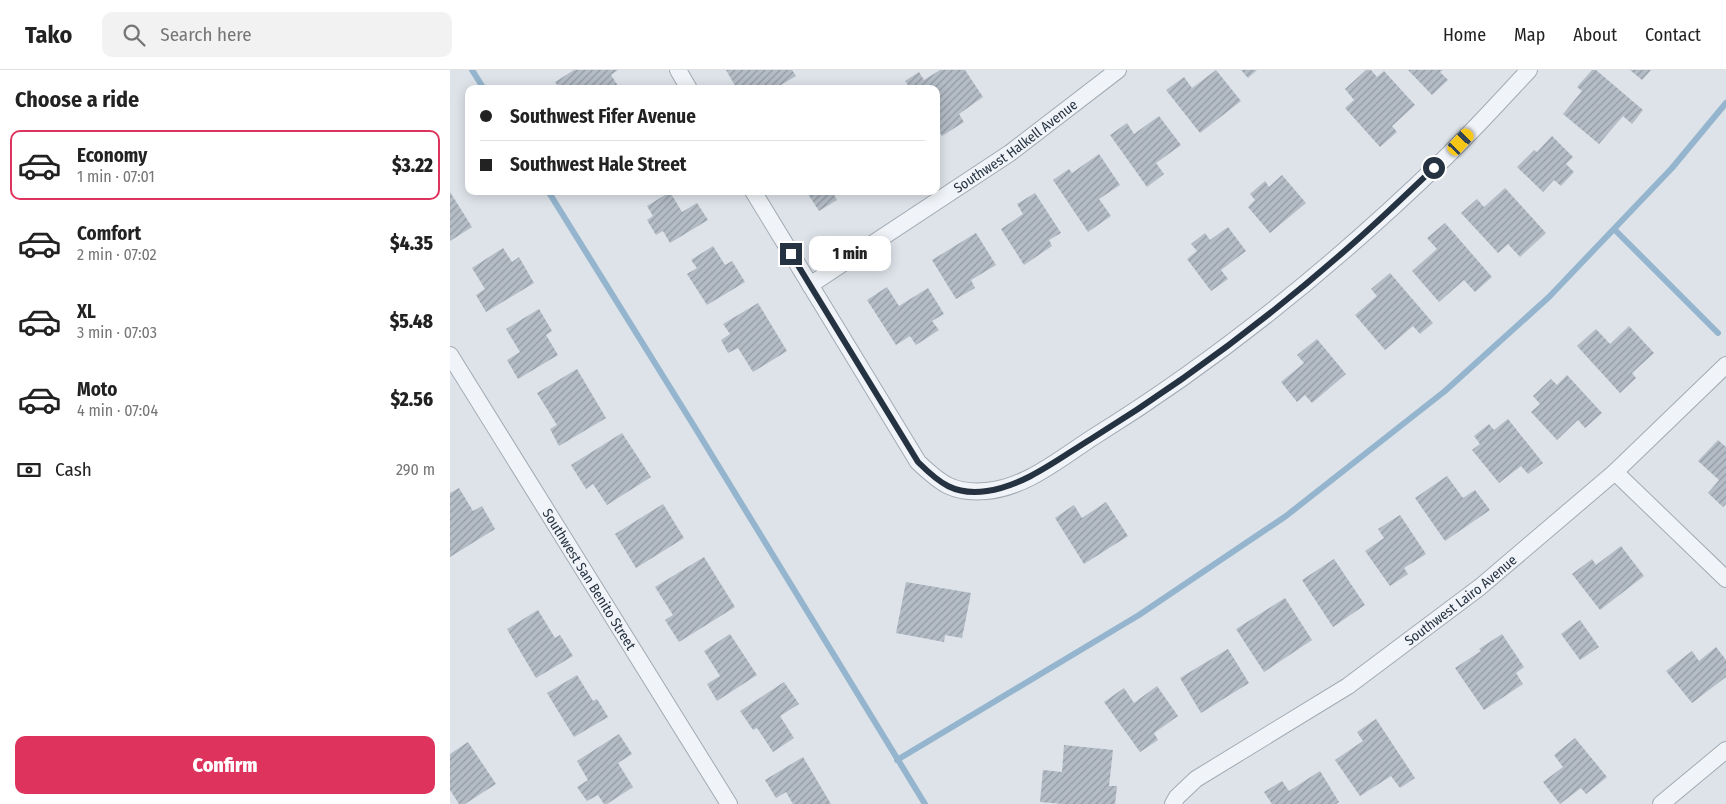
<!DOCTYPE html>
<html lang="en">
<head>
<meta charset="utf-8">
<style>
  body { margin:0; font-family:"Fira Sans Condensed",sans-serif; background:#f2f2f2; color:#222; height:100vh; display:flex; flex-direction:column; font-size:19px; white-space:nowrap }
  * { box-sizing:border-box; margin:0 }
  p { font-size:16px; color:#767676 }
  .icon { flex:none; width:28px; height:28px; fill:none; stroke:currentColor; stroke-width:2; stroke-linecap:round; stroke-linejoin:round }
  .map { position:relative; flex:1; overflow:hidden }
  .panel { display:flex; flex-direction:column; background:#fff; width:450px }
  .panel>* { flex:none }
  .guide { position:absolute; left:15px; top:15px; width:475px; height:110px; border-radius:10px; box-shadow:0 2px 12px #0003; display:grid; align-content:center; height:110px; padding:0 15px; background:#fff }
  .end { position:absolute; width:22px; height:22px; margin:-11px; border:6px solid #253241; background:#fff; box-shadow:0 0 0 2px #fff }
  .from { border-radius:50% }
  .bubble { position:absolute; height:35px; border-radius:10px; background:#fff; box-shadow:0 2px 12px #0003; font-size:16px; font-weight:800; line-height:35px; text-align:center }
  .car { position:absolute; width:15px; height:30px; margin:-15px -8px; border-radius:6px; box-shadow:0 0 4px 1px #0007; background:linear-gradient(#f5c518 24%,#345 0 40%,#f5c518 0 76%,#345 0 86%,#f5c518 0) }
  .guide b { display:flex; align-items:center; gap:18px; height:48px; font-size:19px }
  .guide b+b { border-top:1px solid #e0e0e0 }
  .guide i { width:12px; height:12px; background:#222 }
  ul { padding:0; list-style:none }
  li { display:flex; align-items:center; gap:15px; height:70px; margin:0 10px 8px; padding:0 5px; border:2px solid transparent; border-radius:10px }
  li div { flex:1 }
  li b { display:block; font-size:19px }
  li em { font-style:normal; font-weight:800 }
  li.selected { border-color:#dd335c }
  li>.icon { width:45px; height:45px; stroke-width:1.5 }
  h2 { padding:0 15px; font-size:22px; line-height:60px }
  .pay { display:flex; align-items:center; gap:12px; height:55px; padding:0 15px; font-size:19px }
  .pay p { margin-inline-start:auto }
  .primary-button { display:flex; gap:10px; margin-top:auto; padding:10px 15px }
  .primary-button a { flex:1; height:58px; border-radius:10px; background:#dd335c; color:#fff; font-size:20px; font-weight:800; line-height:58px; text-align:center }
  header { display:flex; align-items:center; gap:30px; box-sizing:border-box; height:70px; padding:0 25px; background:#fff; border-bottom:1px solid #e0e0e0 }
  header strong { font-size:24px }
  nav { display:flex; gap:28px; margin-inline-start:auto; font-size:18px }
  .search { width:350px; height:45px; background:#f2f2f2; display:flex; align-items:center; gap:12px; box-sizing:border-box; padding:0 18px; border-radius:10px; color:#767676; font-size:19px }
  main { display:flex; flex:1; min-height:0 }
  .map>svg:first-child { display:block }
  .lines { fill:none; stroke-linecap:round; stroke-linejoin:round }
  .stream { stroke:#94b5cd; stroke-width:6 }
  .building { fill:url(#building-hatch) }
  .minor-casing { stroke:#a2aab3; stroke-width:18 }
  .minor { stroke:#f0f3f7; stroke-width:16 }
  .route { stroke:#253241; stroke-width:6 }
  .labels { text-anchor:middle; stroke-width:5; stroke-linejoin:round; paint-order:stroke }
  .street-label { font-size:14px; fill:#253241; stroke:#edf1f6 }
</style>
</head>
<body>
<header>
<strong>Tako</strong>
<div class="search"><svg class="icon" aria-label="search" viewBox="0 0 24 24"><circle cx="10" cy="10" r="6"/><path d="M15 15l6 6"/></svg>Search here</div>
<nav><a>Home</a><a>Map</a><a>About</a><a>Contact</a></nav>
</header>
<main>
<section class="panel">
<h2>Choose a ride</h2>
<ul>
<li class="selected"><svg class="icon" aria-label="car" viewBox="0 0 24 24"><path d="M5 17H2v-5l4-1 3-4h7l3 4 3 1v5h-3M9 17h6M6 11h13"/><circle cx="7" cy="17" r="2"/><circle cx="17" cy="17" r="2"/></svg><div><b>Economy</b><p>1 min · 07:01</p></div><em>$3.22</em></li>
<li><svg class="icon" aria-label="car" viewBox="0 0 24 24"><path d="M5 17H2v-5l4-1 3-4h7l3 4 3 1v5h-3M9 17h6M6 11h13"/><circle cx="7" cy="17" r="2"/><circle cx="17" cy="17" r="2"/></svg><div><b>Comfort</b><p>2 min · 07:02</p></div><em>$4.35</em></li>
<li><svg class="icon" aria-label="car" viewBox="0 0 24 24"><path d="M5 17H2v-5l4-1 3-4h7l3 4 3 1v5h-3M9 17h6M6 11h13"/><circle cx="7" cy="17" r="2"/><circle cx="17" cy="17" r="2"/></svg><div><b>XL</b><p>3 min · 07:03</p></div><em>$5.48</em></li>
<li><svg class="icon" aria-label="car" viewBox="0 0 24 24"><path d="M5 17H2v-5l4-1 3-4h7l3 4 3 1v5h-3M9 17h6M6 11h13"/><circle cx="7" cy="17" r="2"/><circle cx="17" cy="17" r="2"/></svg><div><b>Moto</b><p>4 min · 07:04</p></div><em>$2.56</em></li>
</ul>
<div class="pay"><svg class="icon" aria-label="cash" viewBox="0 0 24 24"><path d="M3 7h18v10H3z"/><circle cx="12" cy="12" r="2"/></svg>Cash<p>290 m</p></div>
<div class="primary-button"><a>Confirm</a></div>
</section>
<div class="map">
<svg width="1276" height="734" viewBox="0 0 1276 734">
  <defs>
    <pattern id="building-hatch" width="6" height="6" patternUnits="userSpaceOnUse" patternTransform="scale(1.25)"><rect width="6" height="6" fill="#b4bcc6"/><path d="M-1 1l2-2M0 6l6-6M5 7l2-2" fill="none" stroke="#9299a2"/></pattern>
  </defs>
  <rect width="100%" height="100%" fill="#dde3e9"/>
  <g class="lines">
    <path class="stream" d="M22 0 34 19
      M98 121 244 356 475 734
      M1164 159 1268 263
      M447 690 689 545 836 446 995 321 1099 227 1222 98 1276 33"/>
  </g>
  <path class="building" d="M124 0H168L161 5 170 19H110L105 12Z
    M276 0H342L346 6 324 19H287Z
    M490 0H515L533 27 509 44 514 52 492 66 486 57V19H461L455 11 469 2 474 10Z
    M766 0 791 31 750 63 716 20 734 7 742 18Z
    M791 0H807L798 8Z
    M916 0H921L927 7 934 1 965 35 942 56 947 62 930 77 895 38 904 30 895 19Z
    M958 0H993L990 2 998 10 982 25Z
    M1142 0H1146L1193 40 1182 54 1173 46 1149 74 1113 44 1132 21 1127 17Z
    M1180 0H1201L1192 10Z
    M709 46 731 75 706 93 714 104 697 117 660 65 677 53 684 64Z
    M1102 66 1123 87 1116 94 1124 102 1111 116 1104 110 1093 122 1067 97 1084 80 1087 82Z
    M649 84 670 115 649 129 661 146 638 162 603 110 619 99 622 103Z
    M832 105 856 133 820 163 798 137 805 130 800 124 815 111 819 117Z
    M1055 118 1096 163 1070 187 1058 174 1048 183 1011 143 1027 129 1034 137Z
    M356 121H382L387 130 369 141Z
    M0 122 22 157 0 171Z
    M220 122 232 142 247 133 258 150 220 173 213 161 206 165 197 150 203 146 197 136Z
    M585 123 611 163 599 170 602 176 574 195 551 159 573 144 567 134Z
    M995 153 1042 207 1025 222 1014 210 989 232 962 201 987 179 977 168Z
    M778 157 796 181 771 200 778 209 761 221 737 189 747 181 741 174 755 163 760 170Z
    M526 163 546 195 521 210 525 218 506 229 482 190Z
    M263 176 275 195 282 191 295 212 257 235 237 204 247 198 241 190Z
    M53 178 62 192 69 187 84 213 36 242 26 225 35 219 22 198Z
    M940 203 983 253 970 264 963 256 935 280 905 245 927 226 921 219Z
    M437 217 449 236 478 218 494 244 482 251 489 260 466 275 460 266 446 275 417 230Z
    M308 233 337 281 303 302 288 278 278 283 271 270 280 264 273 254Z
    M89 239 102 261 96 265 108 285 68 309 57 290 70 282 56 259Z
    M1179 256 1204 283 1182 303 1186 308 1170 323 1127 276 1146 259 1160 274Z
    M867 269 896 304 862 333 855 325 847 332 831 312 854 293 847 285Z
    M127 299 156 348 109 376 100 359 107 355 87 323Z
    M1117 305 1152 343 1135 358 1128 350 1107 370 1081 342 1090 334 1083 326 1101 309 1107 315Z
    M1058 349 1093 393 1078 404 1071 396 1049 413 1022 380 1030 374 1024 366 1039 354 1044 360Z
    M172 363 201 407 157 435 143 414 136 419 121 395Z
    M1268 370 1276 377V434L1273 437 1258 423 1269 410 1248 391Z
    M997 406 1013 428 1025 420 1040 440 995 471 965 428Z
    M9 418 23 441 32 436 45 459 0 487V423Z
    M656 432 678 466 634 494 605 448 624 435 632 448Z
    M213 434 234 468 186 498 165 464Z
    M950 445 976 484 954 498 958 504 940 516 915 481 934 468 928 459Z
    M1171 476 1194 506 1150 540 1122 504 1142 489 1146 495Z
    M254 487 285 537 229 572 215 550 223 545 205 517Z
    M884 489 915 535 883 557 852 510Z
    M456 512 521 523 512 568 495 565 494 572 446 563Z
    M835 528 862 570 814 602 786 559Z
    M88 540 105 568 110 565 123 586 86 608 57 559Z
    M1130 550 1149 577 1130 590 1111 564Z
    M280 564 307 605 267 631 257 614 270 606 254 581Z
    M1052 564 1074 597 1066 603 1073 614 1034 640 1005 598 1031 581 1029 579Z
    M1266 577 1276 590V607L1242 633 1216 601 1242 581 1249 591Z
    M778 579 799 613 751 643 730 608Z
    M127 605 143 631 147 629 158 647 124 667 97 623Z
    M334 612 349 634 330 646 344 668 323 682 307 658 303 660 290 641Z
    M707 616 728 646 704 663 708 670 690 682 654 632 674 618 684 633Z
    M926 649 965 708 950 718 941 706 910 726 885 690 913 671 907 662Z
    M169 664 182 684 168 693 183 717 157 734H154L148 725 137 731 127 717 138 710 127 691Z
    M1125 668 1157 707 1136 724 1131 718 1110 734 1093 712 1113 697 1104 685Z
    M18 672 46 714 15 734H9L0 720V684Z
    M614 675 663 680 659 716H667L665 734H613L590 732 593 700 612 702Z
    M353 687 381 734H343L336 722 326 728 315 710Z
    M870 701 889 732 886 734H822L814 722 832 711 839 721Z"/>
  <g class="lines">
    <defs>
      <g id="minor">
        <path d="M228 0 239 19"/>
        <path d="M303 121 468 392C490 413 503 424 536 421 576 418 612 387 645 366 772 287 889 191 996 87 1025 59 1052 29 1079 0"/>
        <path id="s1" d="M360 215 560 83 668 0"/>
        <path id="s2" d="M0 285 279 734"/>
        <path d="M1165 402 1276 509"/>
        <path id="s3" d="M723 734 727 727 746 709 898 616 1030 517 1165 402 1276 295"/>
        <path d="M1211 734 1276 680"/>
      </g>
    </defs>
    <use href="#minor" class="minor-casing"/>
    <use href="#minor" class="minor"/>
  </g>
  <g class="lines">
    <path class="route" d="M341 184 468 392C489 413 505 426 537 421 576 415 608 389 641 369 735 311 824 244 907 170 933 147 959 122 984 98"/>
  </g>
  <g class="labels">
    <g class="street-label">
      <text dy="5" stroke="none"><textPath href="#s1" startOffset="248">Southwest Halkell Avenue</textPath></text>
      <text dy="5" stroke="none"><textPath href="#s2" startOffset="264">Southwest San Benito Street</textPath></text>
      <text dy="5" stroke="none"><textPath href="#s3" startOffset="354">Southwest Lairo Avenue</textPath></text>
    </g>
  </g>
</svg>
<i class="end from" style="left:984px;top:98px"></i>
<i class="end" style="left:341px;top:184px"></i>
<div class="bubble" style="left:359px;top:166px;width:82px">1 min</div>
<i class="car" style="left:1011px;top:72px;rotate:43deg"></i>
<div class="guide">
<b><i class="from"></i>Southwest Fifer Avenue</b>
<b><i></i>Southwest Hale Street</b>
</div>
</div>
</main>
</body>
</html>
